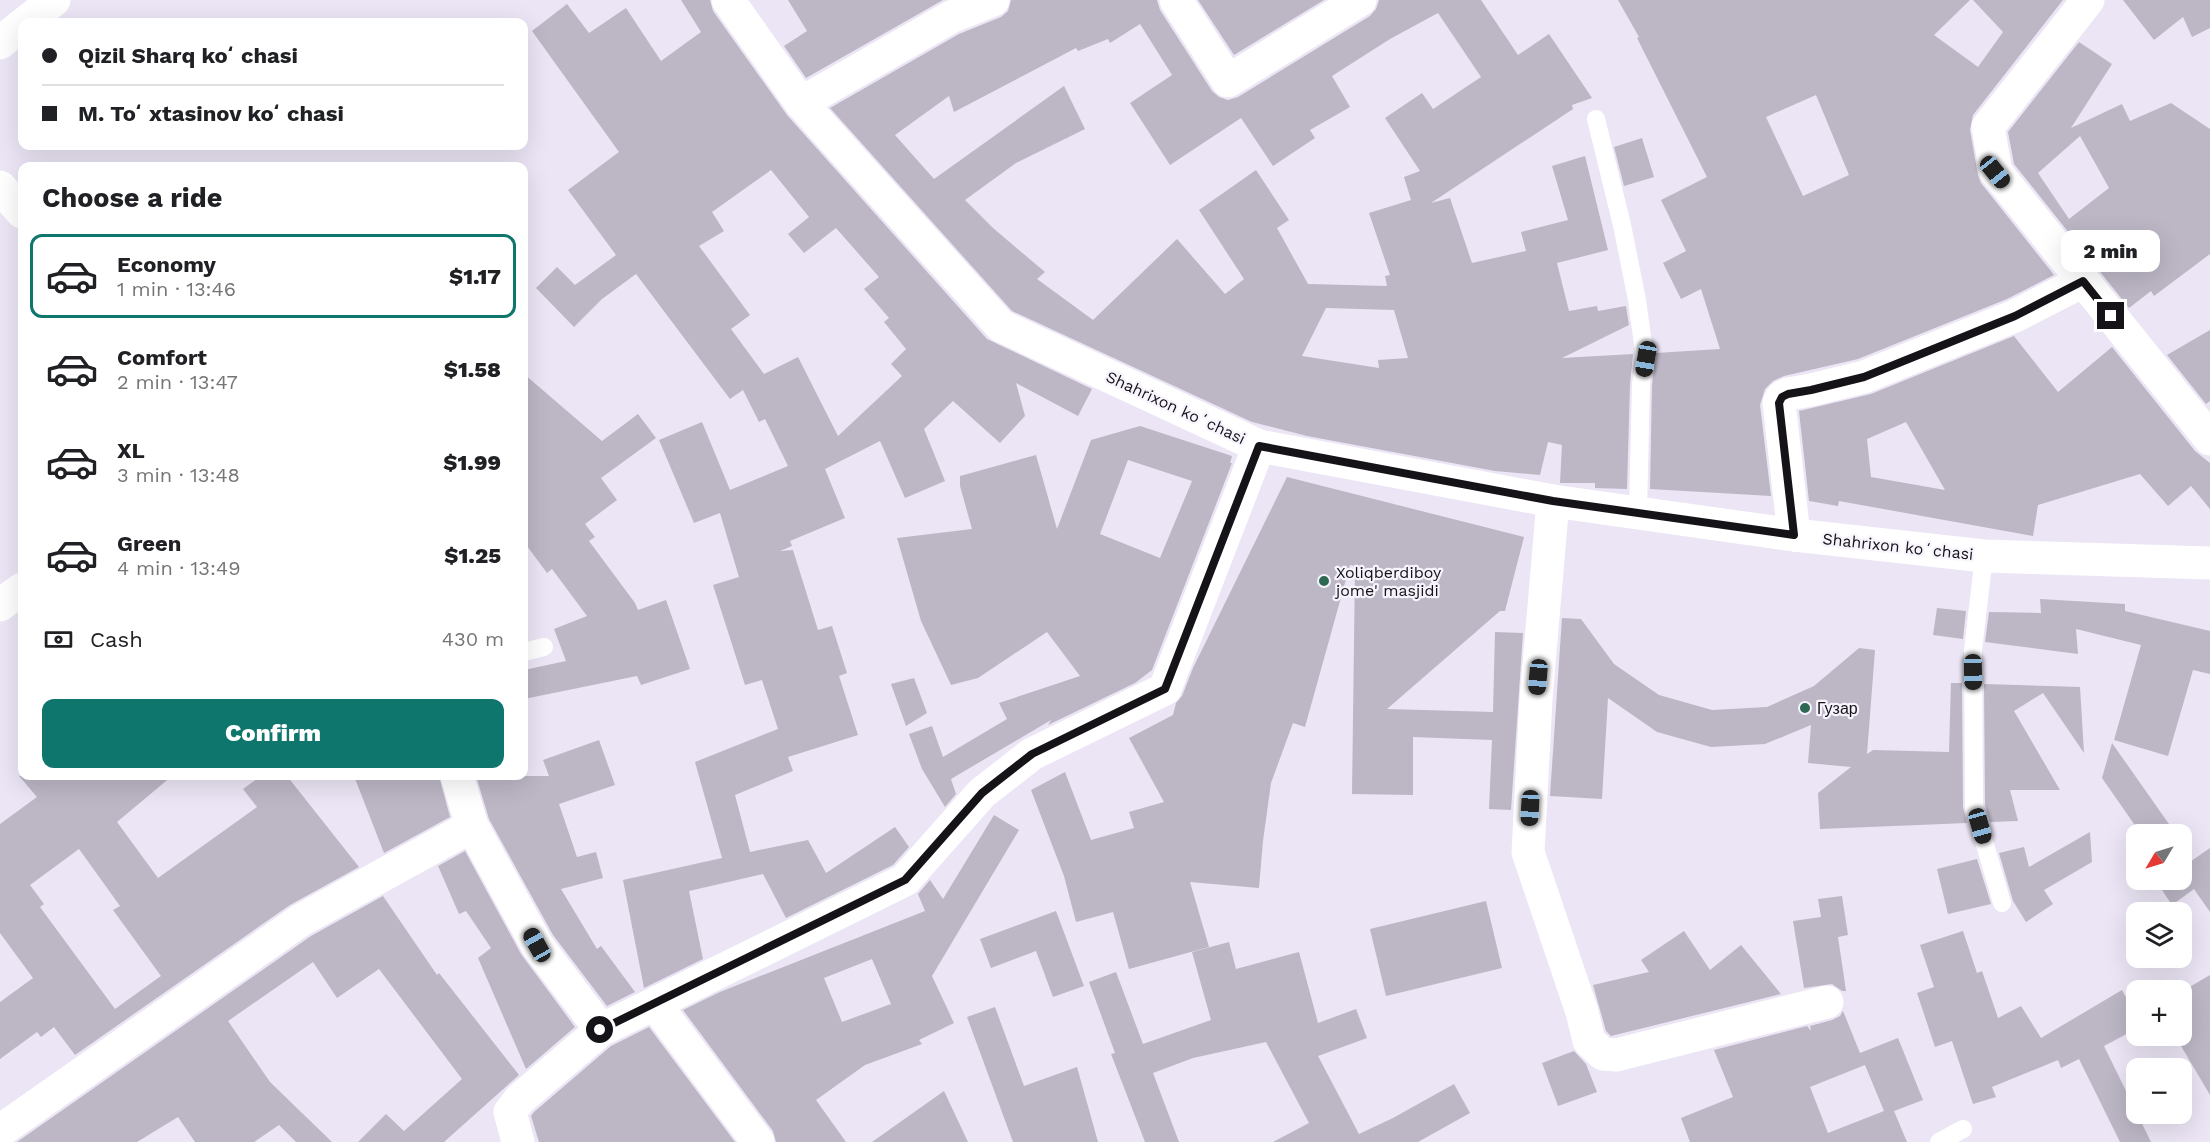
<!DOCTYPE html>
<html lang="en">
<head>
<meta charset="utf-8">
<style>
  body { margin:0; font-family:"Work Sans",sans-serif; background:#f6f6f6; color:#202124; height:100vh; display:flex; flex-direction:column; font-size:22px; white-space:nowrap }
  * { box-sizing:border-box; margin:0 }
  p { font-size:20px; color:#757577 }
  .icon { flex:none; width:33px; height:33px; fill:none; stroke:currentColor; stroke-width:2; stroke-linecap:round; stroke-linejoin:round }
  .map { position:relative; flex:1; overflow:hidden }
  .panel { position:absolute; left:18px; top:162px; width:510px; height:618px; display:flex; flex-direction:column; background:#fff; border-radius:12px; box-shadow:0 6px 24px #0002 }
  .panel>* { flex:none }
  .top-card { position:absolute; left:18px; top:18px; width:510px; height:132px; border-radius:12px; box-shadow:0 6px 24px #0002; display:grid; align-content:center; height:132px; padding:0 24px; background:#fff }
  .needle { width:39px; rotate:232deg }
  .fabs { position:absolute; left:2126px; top:824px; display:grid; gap:12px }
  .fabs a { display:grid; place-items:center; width:66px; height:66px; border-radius:12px; background:#fff; box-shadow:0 6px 24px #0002; font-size:30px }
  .end { position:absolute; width:27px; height:27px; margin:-14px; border:8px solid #151318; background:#fff; box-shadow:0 0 0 3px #fff }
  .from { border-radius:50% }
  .bubble { position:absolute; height:42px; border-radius:12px; background:#fff; box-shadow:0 6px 24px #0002; font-size:20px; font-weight:800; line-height:42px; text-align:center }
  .car { position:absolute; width:18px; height:36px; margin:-18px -9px; border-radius:8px; box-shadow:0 0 4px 2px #0007; background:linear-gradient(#222 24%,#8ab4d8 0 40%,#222 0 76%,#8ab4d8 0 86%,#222 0) }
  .top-card b { display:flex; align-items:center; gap:21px; height:57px; font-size:22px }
  .top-card b+b { border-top:2px solid #e0e0e0 }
  .top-card i { width:15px; height:15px; background:#202124 }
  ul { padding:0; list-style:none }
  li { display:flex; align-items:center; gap:18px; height:84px; margin:0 12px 9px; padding:0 12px; border:3px solid transparent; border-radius:12px }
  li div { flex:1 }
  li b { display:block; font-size:22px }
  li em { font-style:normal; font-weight:800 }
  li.current { border-color:#0f766e }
  li>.icon { width:54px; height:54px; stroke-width:1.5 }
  h2 { padding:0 24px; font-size:27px; line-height:72px }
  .pay { display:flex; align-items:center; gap:15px; height:66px; padding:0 24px; font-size:22px }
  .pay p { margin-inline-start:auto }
  .cta { display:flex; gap:12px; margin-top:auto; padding:12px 24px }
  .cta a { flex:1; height:69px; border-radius:12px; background:#0f766e; color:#fff; font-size:24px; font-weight:800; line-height:69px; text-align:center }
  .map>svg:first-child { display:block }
  .building { fill:#bcb6c5; fill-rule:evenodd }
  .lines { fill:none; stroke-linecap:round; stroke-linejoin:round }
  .service { stroke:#fff; stroke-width:18 }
  .minor { stroke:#fff; stroke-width:33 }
  .tertiary { stroke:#fff; stroke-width:33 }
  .route { stroke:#151318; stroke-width:8 }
  .poi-dot { fill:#2d6852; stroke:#f7f4fd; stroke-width:2 }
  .labels { text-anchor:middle; stroke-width:4.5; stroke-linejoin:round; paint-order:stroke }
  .street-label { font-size:16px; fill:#151318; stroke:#f7f4fd }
  .poi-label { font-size:16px; fill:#151318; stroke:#f7f4fd; text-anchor:start }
</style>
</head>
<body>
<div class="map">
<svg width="2210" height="1142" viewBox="0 0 2210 1142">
  <rect width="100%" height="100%" fill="#ebe5f5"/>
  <path class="building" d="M681 0H710L713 11 787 115 987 339 1092 389 1078 416 1016 383 1025 416 1000 443 953 401 924 429 945 481 905 498 880 441 825 469 845 518 790 541 792 546 780 551 793 550 818 630 832 626 847 673 839 676 858 735 788 757 793 771 735 795 750 852 808 840 826 873 895 827 909 847 893 865 786 918 763 874 689 891 703 959 644 988 623 880 722 858 695 762 778 729 762 680 745 685 713 585 739 577 720 513 694 523 659 440 702 422 730 490 788 466 765 419 759 422 743 390 730 399 636 274 602 299 574 327 536 288 557 267 575 285 616 255 568 190 619 152 532 31 567 4 589 33 626 8 661 61 701 32ZM771 170 809 217 788 234 804 253 836 228 879 277 864 289 889 318 884 322 906 349 891 364 902 376 838 436 798 357 764 374 731 329 750 315 699 246 724 231 712 212Z
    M788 0H943L806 78 784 46 807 31Z
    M1011 0H1157L1160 10 1212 91 1219 97 1228 100 1238 97 1370 16 1376 9 1379 0H1481L1518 55 1549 34 1592 98 1572 105 1573 109 1431 203 1450 198 1472 263 1526 251 1521 232 1568 220 1552 166 1585 156 1608 250 1557 263 1569 311 1597 306 1598 311 1626 306 1629 325 1562 358 1633 354 1630 384 1627 489 1595 488V483H1560L1562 445 1548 442 1540 475 1495 471 1307 436 1252 422 1012 311 830 108 959 34 1001 17 1008 11ZM1438 13 1481 77 1433 109 1422 93 1385 118 1420 171 1404 177 1411 200 1369 213 1390 275 1385 276 1387 286 1308 284 1277 228 1289 220 1256 170 1199 210 1244 279 1225 294 1177 239 1093 320 1037 279 1045 272 993 228 965 200 1016 163 1085 129 1064 86 934 179 895 135 949 96 954 112 1076 48 1078 51 1108 39 1110 43 1140 24 1172 75 1130 103 1170 165 1241 118 1273 166 1315 138 1310 130 1350 107 1332 76 1390 39ZM1326 308 1394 310 1408 358 1378 360 1379 368 1302 356Z
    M1198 0H1324L1234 55Z
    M1618 0H1970L1934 35 1978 67 2003 32 1973 0H2063L1973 115 1970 130 1978 175 1981 183 2054 275 2007 299 1858 359 1784 376 1773 381 1765 389 1760 405 1771 496 1650 489 1652 385 1656 353 1720 349 1701 289 1681 299 1663 263 1686 251 1661 200 1707 177 1637 38 1639 37ZM1816 95 1849 175 1803 196 1766 117Z
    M2123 0H2210V28L2192 37 2183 17 2154 40Z
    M2079 42 2112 64 2071 128 2122 104 2130 121 2171 103 2210 129V254L2154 296 2151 291 2129 308 2014 164 2008 132ZM2080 136 2109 188 2069 219 2038 173Z
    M1642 138 1654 177 1624 186 1614 147Z
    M2210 330V401L2206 404 2167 355Z
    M2014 336 2058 392 2112 347 2195 451 2210 463V509L2191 486 2168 506 2140 474 2038 505 2033 536 1839 501 1838 506 1809 501 1799 411 1871 394ZM1906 422 1945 490 1871 477 1867 439Z
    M524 374 602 441 638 414 656 438 601 478 617 500 585 524 595 537 589 541 635 603 638 610 666 600 690 669 641 685 637 676 524 699V670L566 661 554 629 587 616 552 569 547 573 524 542Z
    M1140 426 1232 456 1230 463H1232L1152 670 1135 683 1048 725 1051 720 951 779 956 794 945 807 922 769 909 734 932 726 943 757 1007 719 999 703 1080 676 1047 632 978 678 951 685 921 621 897 538 972 529 960 486V476L1036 455 1057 529 1091 440ZM1128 460 1192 481 1160 558 1100 534Z
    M1287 477 1524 537 1505 611H1500L1387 709 1493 712 1495 632 1523 633 1511 810 1489 809 1492 740 1413 737V795L1352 794 1355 566 1350 565 1305 727 1293 723 1271 783 1263 841 1259 888 1190 882 1209 947 1129 969 1113 912 1076 922 1064 876 1031 790 1065 772 1091 840 1134 828 1129 812 1164 802 1129 738 1173 715 1176 703 1182 696 1193 668Z
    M2040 599 2125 604V611L2210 631V674L2193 670 2168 756 2114 740 2141 645 2076 629 2078 654 1985 642 1989 612 2041 613Z
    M1937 608 1966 611 1963 639 1933 635Z
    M1562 618 1581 619 1614 664 1659 695 1712 710 1767 707 1814 686 1859 648 1875 650 1867 754 1873 750 1949 752 1951 683H1962L1963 807 1967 823 1820 829 1818 793 1851 767 1808 763 1811 725 1765 744 1711 747 1657 732 1608 698 1602 799 1550 796Z
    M914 678 927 713 906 726 891 684Z
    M1984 684 2080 687 2084 753 2043 693 2014 711 2060 790H2010L2018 821 1990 822 1985 805Z
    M599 740 615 785 559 804 577 857 596 852 603 878 561 889 597 949 601 946 635 992 607 1006 553 935 489 819 476 776H549L543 760Z
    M2112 743 2176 834H2141L2102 778Z
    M19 776H172L117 822 158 878 257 807 243 789 261 776H287L359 867 290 905 75 1055 54 1027 41 1037 37 1032 0 1059V1002L33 978 0 933V824L37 797ZM79 849 120 906 113 910 161 976 115 1009 40 907 44 904 30 885Z
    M354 776H439L450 817 384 853Z
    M994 815 1019 830 932 976 954 1023 919 1040 922 1044 865 1065 816 1100 846 1142H776L773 1131 683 1010 720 992 925 911 918 894 930 880 943 899ZM872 959 891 1004 842 1022 824 978Z
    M2090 832 2092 862 2044 890 2053 904 2026 922 2013 901 1999 853 2024 847 2029 867Z
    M2210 848V912L2194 889 2172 905 2158 884 2165 879H2181V868Z
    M465 851 521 954 575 1027 526 1069 478 958 491 948 466 911 459 914 438 866Z
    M1977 859 1991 904 1948 914 1937 869Z
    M383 896 437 975 439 973 519 1075 444 1142H358L386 1114 404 1131 462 1079 379 969 337 998 313 962 228 1021 270 1082 332 1142H296L279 1125 254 1142H195L178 1117 137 1142H17L311 936Z
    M1842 896 1848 935 1838 937 1846 991H1842L1832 984 1804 988 1793 921 1821 917 1818 899Z
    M1486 901 1502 968 1386 996 1370 929Z
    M1056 911 1084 986 1053 997 1036 951 991 968 980 939Z
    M1684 931 1710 970 1741 945 1781 994 1611 1036 1606 1031 1593 985 1649 972 1641 960Z
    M1963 931 1977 973 1982 971 1998 1018 2021 1006 2041 1038 2122 990 2136 1016V1029L2104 1046 2151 1142H2120L2079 1059 2061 1068 2058 1060 1992 1087 1996 1097 1973 1104 1952 1041 1935 1047 1917 993 1934 987 1920 945Z
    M1229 942 1236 969 1299 952 1318 1023 1356 1009 1367 1038 1318 1056 1359 1134 1393 1118 1454 1084 1470 1113 1418 1142H1273L1309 1123 1266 1042 1193 1058 1153 1073 1179 1142H1145L1111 1054 1115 1053 1089 982 1116 972 1143 1044 1211 1020 1192 952Z
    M2210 975V1095L2181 1046V992Z
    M995 1007 1024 1086 1077 1067 1098 1142H1013L967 1017Z
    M1843 1011 1860 1053 1898 1038 1923 1100 1894 1111 1907 1142H1690L1681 1118 1733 1097 1714 1050 1807 1026 1811 1031 1810 1026 1832 1020 1840 1016ZM1865 1065 1884 1111 1828 1133 1810 1087Z
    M649 1027 735 1142H539L531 1116 534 1112 611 1046Z
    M1574 1051 1586 1064 1597 1092 1558 1106 1542 1063Z
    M944 1091 968 1142H872Z"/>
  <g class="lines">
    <path class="service" d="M1596 119 1622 225 1637 300 1645 359 1641 384 1638 513
      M1984 556 1973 650 1974 807 2002 903
      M524 652 544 647
      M1939 1142 1963 1129"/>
    <path class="minor" d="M1176 0 1228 81 1360 0
      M2088 0 1988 127 1996 172 2210 439
      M26 22 54 0
      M0 43 22 25
      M801 103 951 17 993 0
      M0 187 22 212
      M1553 501 1536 699 1528 852 1582 1012 1589 1041 1603 1054 1616 1055 1827 1002
      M1794 535 1779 403 1782 397 1788 394 1811 390 1864 377 2015 316 2083 281
      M0 605 22 589
      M457 776 472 826
      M655 1004 758 1142
      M0 1131 301 920 472 826 537 945 601 1030
      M518 1142 510 1112 520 1099 601 1030 905 880 982 793 1032 754 1165 689 1259 446"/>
    <path class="tertiary" d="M728 0 801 103 1001 326 1259 446 1553 501 1794 535 1984 556 2210 563"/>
  </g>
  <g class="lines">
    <path class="route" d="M600 1030 905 880 982 793 1032 754 1165 689 1259 446 1553 501 1794 535 1779 403 1782 397 1788 394 1811 390 1864 377 2015 316 2083 281 2111 316"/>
  </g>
  <g class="poi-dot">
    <circle cx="1324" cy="581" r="6"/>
    <circle cx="1805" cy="708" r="6"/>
  </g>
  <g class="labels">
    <g class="street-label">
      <text transform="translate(1176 407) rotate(25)" y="6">Shahrixon koʻchasi</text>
      <text transform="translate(1898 546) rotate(6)" y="6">Shahrixon koʻchasi</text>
    </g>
    <g class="poi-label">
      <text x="1336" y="578">Xoliqberdiboy<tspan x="1336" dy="18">jome' masjidi</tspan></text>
      <text x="1817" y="714">Гузар</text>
    </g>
  </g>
</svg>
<div class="fabs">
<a><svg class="needle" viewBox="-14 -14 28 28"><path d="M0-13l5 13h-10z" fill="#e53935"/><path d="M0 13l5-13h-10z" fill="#757577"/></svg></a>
<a><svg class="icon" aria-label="layers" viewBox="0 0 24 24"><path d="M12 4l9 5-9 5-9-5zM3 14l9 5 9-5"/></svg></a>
<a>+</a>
<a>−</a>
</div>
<i class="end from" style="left:600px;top:1030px"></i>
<i class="end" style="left:2111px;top:316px"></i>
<div class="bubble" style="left:2061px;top:230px;width:99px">2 min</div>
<i class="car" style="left:1995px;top:172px;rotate:141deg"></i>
<i class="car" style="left:1646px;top:359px;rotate:190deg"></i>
<i class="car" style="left:1973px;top:672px;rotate:179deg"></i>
<i class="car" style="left:1538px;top:677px;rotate:185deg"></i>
<i class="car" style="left:1530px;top:808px;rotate:183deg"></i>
<i class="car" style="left:1980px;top:826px;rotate:164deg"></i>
<i class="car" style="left:537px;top:945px;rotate:331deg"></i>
<div class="top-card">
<b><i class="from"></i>Qizil Sharq koʻchasi</b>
<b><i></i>M. Toʻxtasinov koʻchasi</b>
</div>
<section class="panel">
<h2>Choose a ride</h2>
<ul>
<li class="current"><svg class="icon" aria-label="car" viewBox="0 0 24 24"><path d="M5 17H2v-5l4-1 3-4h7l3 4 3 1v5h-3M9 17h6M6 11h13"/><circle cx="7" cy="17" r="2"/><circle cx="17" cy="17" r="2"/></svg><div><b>Economy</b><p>1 min · 13:46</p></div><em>$1.17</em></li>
<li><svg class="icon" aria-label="car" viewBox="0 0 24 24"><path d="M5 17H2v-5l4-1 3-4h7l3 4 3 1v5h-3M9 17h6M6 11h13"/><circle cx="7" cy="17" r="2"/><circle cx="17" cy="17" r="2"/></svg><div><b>Comfort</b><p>2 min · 13:47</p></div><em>$1.58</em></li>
<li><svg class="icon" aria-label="car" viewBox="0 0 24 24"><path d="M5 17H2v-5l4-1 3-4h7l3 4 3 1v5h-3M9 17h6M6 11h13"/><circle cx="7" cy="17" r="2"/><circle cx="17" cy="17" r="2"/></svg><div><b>XL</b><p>3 min · 13:48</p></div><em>$1.99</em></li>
<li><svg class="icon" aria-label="car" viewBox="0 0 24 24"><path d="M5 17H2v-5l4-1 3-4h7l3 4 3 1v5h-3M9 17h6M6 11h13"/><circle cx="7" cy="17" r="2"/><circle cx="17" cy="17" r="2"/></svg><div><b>Green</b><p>4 min · 13:49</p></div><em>$1.25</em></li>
</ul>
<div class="pay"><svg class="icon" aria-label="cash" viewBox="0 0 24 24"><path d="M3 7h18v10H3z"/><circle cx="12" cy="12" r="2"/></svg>Cash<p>430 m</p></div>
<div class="cta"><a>Confirm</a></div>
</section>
</div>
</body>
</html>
